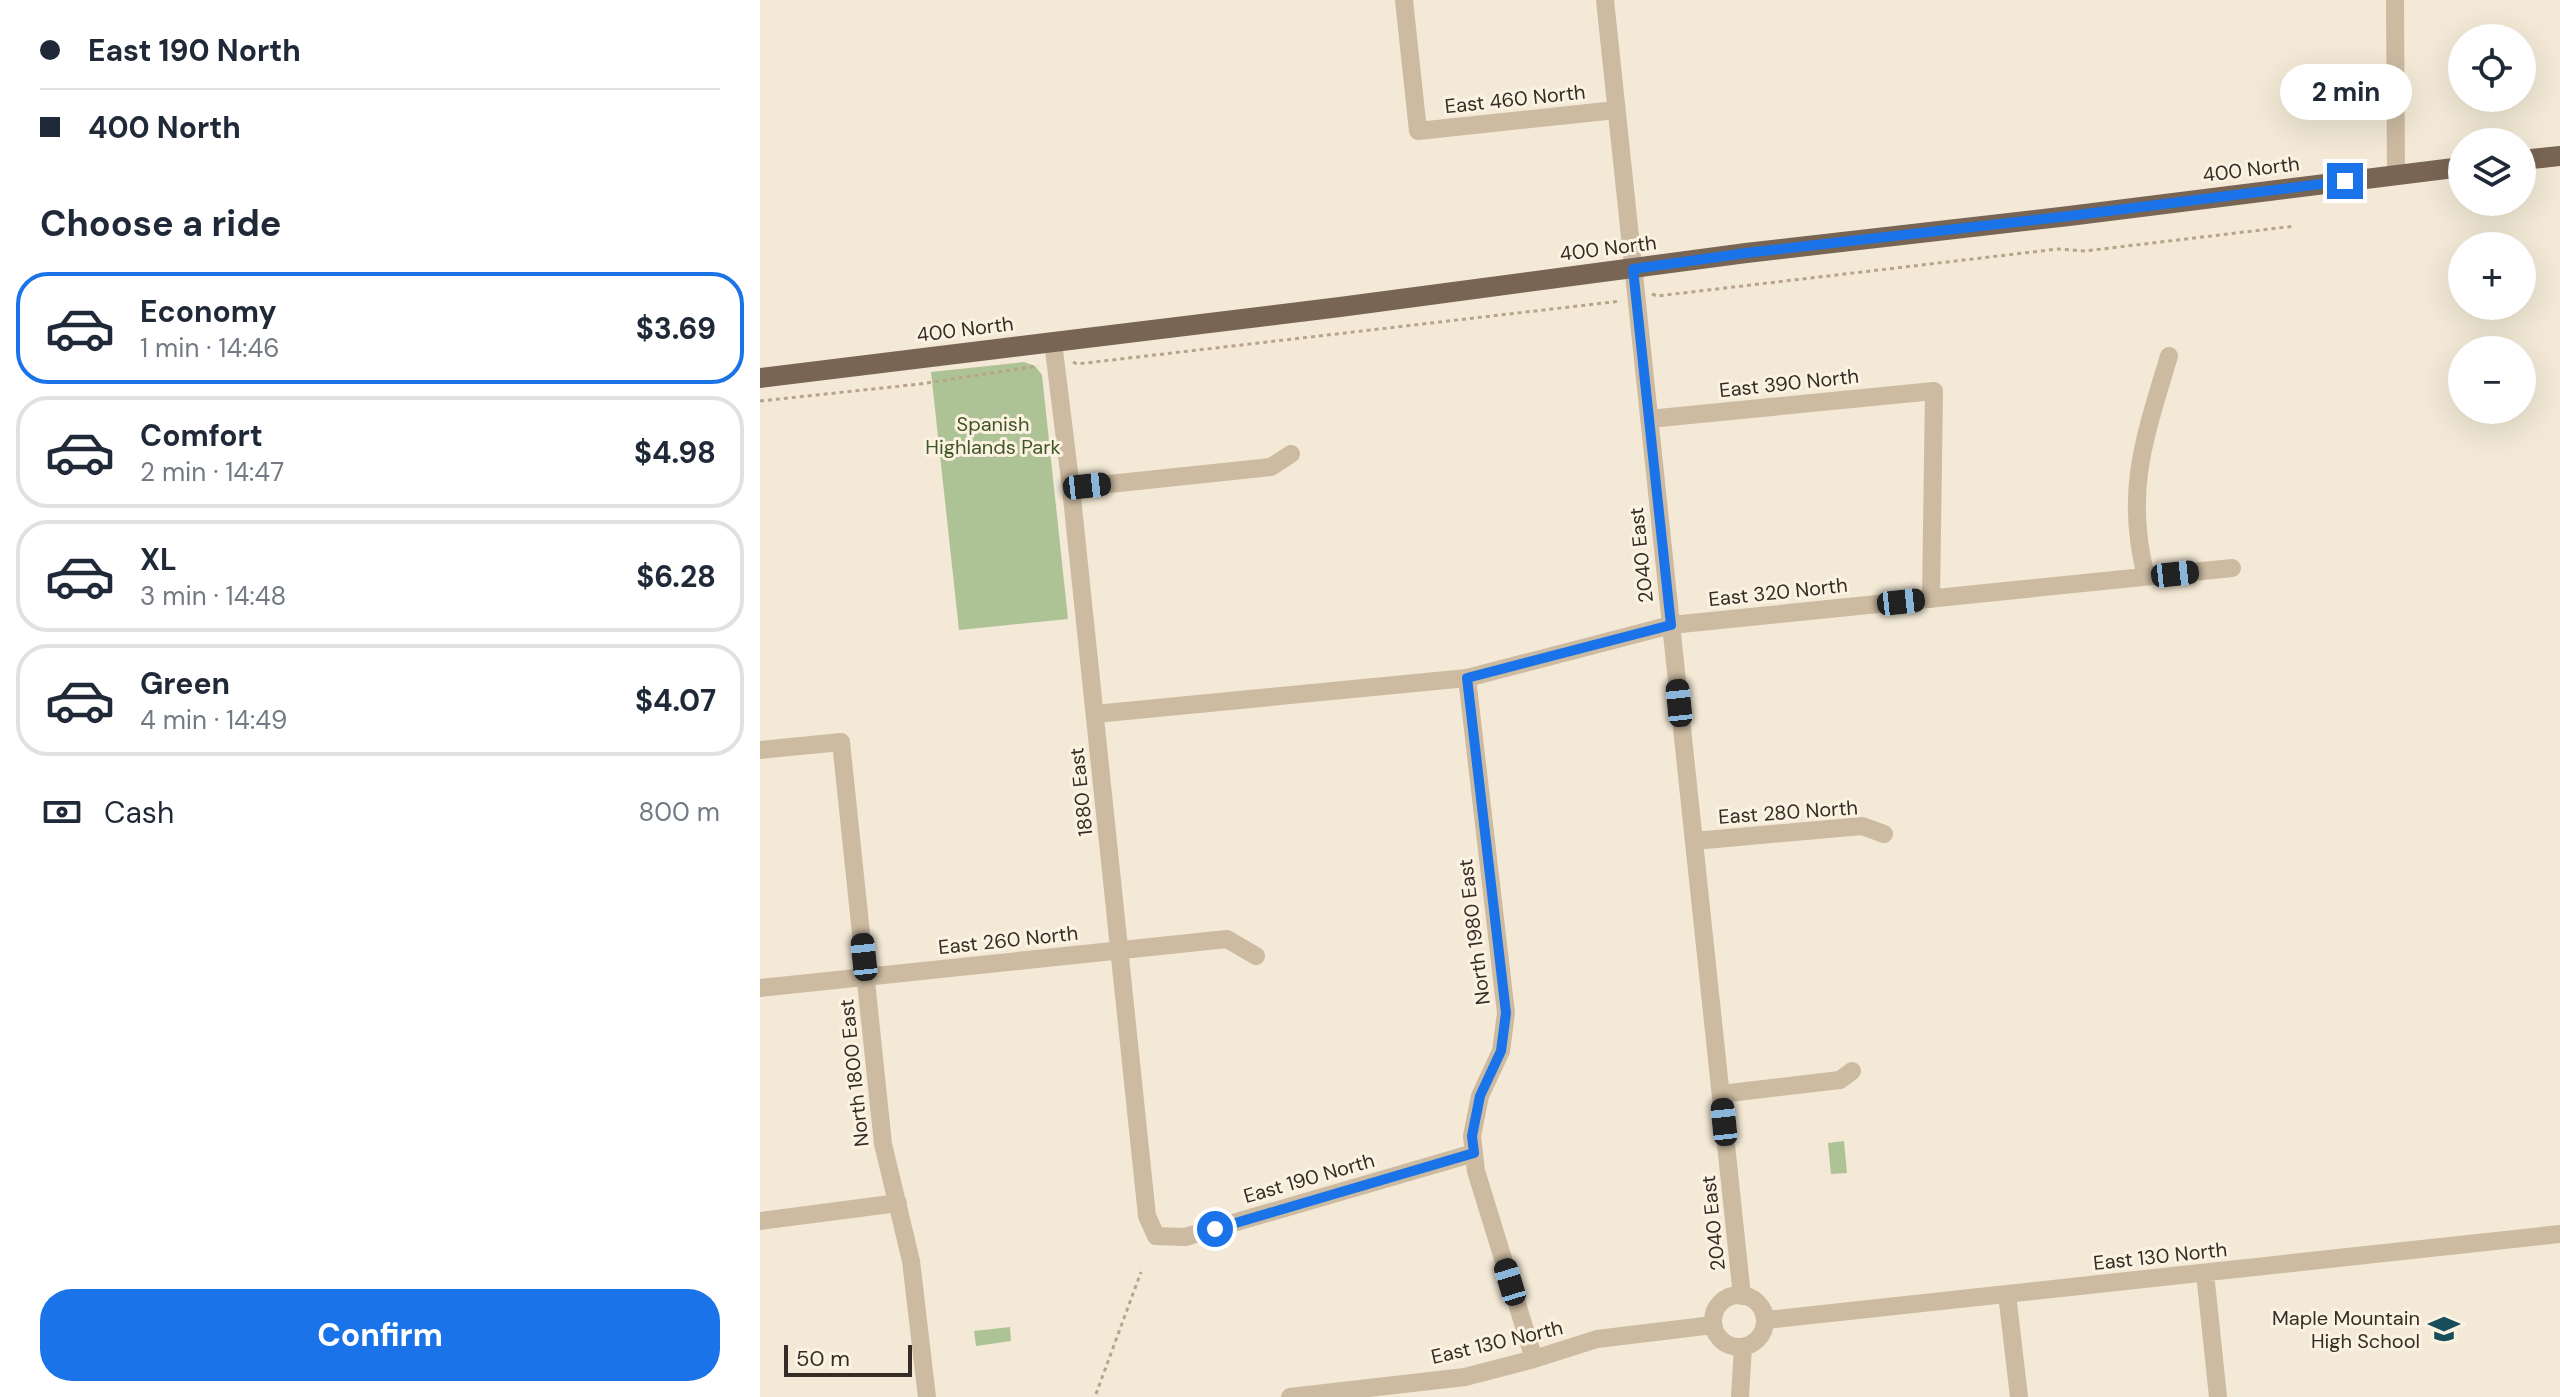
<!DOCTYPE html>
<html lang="en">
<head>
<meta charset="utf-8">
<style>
  body { margin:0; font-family:"DM Sans",sans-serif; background:#f2f2f3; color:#1f2937; height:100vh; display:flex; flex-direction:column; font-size:30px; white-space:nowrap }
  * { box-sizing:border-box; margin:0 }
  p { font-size:26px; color:#747a83 }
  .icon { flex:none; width:44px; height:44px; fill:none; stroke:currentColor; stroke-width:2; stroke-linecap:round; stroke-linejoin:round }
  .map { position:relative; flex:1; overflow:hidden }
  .side { display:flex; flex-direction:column; background:#fff; width:760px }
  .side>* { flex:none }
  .banner { display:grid; align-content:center; height:176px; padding:0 40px; background:#fff }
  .buttons { position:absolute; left:1688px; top:24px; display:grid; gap:16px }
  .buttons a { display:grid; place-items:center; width:88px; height:88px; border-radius:50%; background:#fff; box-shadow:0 8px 32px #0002; font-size:40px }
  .scale { position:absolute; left:24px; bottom:20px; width:128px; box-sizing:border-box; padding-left:8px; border:4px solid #352c25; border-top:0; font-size:22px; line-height:28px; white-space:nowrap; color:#352c25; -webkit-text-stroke:6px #fbf2e2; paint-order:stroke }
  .end { position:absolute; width:36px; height:36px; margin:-18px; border:10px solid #1a73e8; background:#fff; box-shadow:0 0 0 4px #fff }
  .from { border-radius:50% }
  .bubble { position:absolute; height:56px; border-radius:28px; background:#fff; box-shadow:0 8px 32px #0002; font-size:26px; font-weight:700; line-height:56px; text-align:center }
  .car { position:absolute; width:24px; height:48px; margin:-24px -12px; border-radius:10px; box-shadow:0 0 6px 2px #0007; background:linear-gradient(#222 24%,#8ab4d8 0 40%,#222 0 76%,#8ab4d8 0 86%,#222 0) }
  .banner b { display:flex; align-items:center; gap:28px; height:76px; font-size:30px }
  .banner b+b { border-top:2px solid #e0e1e3 }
  .banner i { width:20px; height:20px; background:#1f2937 }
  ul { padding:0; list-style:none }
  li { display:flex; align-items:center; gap:24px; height:112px; margin:0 16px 12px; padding:0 24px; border:4px solid #e0e1e3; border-radius:32px }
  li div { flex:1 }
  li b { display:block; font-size:30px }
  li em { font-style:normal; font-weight:700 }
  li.on { border-color:#1a73e8 }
  li>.icon { width:72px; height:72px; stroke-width:1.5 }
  h2 { padding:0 40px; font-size:36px; line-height:96px }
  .pay { display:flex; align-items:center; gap:20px; height:88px; padding:0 40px; font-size:30px }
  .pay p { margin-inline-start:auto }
  .button { display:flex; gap:16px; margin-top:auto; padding:16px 40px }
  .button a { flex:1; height:92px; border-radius:32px; background:#1a73e8; color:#fff; font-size:32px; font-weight:700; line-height:92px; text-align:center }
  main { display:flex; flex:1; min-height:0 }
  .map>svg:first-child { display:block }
  .green { fill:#aec395 }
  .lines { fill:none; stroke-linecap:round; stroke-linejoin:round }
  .path { stroke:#b8a48b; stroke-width:3; stroke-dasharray:4 4; stroke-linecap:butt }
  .minor { stroke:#ccbaa1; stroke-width:18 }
  .major { stroke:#796554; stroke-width:20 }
  .route { stroke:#1a73e8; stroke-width:10 }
  .labels { text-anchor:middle; stroke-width:6; stroke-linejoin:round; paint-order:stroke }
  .street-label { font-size:20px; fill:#352c25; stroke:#fbf2e2 }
  .park-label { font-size:20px; fill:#3f5626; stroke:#fbf2e2 }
  .poi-label { font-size:20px; fill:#352c25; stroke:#fbf2e2; text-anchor:end }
</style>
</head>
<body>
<main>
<section class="side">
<div class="banner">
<b><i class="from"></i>East 190 North</b>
<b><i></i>400 North</b>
</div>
<h2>Choose a ride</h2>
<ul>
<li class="on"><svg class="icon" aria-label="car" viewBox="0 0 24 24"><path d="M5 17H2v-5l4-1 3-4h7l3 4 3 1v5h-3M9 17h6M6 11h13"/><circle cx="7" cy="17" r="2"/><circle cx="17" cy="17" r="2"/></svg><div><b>Economy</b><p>1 min · 14:46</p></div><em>$3.69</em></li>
<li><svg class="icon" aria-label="car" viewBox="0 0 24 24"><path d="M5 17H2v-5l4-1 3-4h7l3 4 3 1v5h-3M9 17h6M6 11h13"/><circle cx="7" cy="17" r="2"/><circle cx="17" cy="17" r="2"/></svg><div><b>Comfort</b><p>2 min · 14:47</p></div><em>$4.98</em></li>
<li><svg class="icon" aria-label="car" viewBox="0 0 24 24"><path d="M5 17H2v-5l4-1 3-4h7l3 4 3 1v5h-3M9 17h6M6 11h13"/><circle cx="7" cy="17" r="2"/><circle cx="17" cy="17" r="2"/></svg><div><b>XL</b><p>3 min · 14:48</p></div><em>$6.28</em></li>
<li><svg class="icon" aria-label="car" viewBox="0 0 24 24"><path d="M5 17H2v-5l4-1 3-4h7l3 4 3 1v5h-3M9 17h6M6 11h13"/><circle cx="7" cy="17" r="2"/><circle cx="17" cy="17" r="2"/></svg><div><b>Green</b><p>4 min · 14:49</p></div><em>$4.07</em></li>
</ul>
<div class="pay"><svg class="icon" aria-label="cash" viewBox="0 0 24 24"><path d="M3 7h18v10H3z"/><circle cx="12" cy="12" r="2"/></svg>Cash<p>800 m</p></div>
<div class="button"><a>Confirm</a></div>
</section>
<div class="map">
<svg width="1800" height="1397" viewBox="0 0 1800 1397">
  <rect width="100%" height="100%" fill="#f3e9d6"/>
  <path class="green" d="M264 362 275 366 282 375 308 619 199 630 171 372Z
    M1084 1141 1087 1173 1071 1174 1068 1143Z
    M250 1327 251 1341 216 1346 214 1331Z"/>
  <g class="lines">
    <path class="path" d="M892 294 897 296 1298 249 1325 251 1535 226
      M313 362 317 364 861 301
      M0 401 160 384 278 366
      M336 1394 381 1272"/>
    <path class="minor" d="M644 0 658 131 856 110
      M845 0 982 1296
      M1635 0 1636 175
      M293 342 311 488 387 1216 396 1236 425 1237 714 1153
      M889 419 1174 391 1171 599
      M311 488 511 467 531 454
      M1386 576C1364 491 1385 437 1409 356
      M707 678 746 1013 741 1051 720 1096 712 1136 716 1171 774 1359
      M335 714 707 678 911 625 1472 568
      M0 750 81 742 123 1144 151 1261 167 1397
      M934 841 1102 826 1124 834
      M0 988 467 939 496 956
      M961 1094 1080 1080 1092 1071
      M0 1221 138 1203
      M1445 1273 1458 1397
      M1247 1294 1259 1397
      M953 1321a26 26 0 1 1 52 0a26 26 0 1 1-52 0Z
      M1006 1320 1800 1234
      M530 1397 705 1377 774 1359 837 1339 953 1325
      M980 1397 983 1347"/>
    <path class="major" d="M1762 160 1800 156
      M0 378 580 307 986 253 1309 216 1702 167"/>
  </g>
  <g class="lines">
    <path class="route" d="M455 1229 714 1153 712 1136 720 1096 741 1051 746 1013 707 678 911 625 873 269 986 253 1309 216 1585 181"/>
  </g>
  <defs>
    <symbol id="school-bare" viewBox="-9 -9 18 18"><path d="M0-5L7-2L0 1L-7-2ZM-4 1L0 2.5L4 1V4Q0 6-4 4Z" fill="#164e5b" stroke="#fbf2e2" stroke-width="2.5" paint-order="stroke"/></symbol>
  </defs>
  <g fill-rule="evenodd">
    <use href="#school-bare" x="1662" y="1307" width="44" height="44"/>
  </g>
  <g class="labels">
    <g class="street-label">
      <text transform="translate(755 99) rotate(-6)" y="7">East 460 North</text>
      <text transform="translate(1491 169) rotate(-7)" y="7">400 North</text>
      <text transform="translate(848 248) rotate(-7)" y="7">400 North</text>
      <text transform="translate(205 329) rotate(-7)" y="7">400 North</text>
      <text transform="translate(1029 383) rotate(-6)" y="7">East 390 North</text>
      <text transform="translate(881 555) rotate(-96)" y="7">2040 East</text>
      <text transform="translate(1018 592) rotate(-6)" y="7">East 320 North</text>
      <text transform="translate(321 792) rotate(-96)" y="7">1880 East</text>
      <text transform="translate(1028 812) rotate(-4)" y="7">East 280 North</text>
      <text transform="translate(714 932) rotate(-97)" y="7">North 1980 East</text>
      <text transform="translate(248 940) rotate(-6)" y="7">East 260 North</text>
      <text transform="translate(94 1073) rotate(-96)" y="7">North 1800 East</text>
      <text transform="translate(549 1178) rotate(-16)" y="7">East 190 North</text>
      <text transform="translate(953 1223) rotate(-96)" y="7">2040 East</text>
      <text transform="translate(1400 1256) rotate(-6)" y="7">East 130 North</text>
      <text transform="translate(737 1342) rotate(-13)" y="7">East 130 North</text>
    </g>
    <g class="park-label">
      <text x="233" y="431">Spanish<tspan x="233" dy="23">Highlands Park</tspan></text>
    </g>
    <g class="poi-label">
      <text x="1660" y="1325">Maple Mountain<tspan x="1660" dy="23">High School</tspan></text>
    </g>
  </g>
</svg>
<div class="buttons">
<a><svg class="icon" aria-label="locate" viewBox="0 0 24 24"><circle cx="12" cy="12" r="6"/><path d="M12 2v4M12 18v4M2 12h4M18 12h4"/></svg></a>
<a><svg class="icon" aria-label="layers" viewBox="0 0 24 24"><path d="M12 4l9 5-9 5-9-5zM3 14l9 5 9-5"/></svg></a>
<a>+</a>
<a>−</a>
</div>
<div class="scale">50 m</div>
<i class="end from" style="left:455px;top:1229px"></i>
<i class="end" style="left:1585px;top:181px"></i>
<div class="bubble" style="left:1520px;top:64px;width:132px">2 min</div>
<i class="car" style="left:327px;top:486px;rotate:84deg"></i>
<i class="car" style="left:1415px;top:574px;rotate:84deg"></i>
<i class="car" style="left:1141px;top:602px;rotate:84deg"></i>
<i class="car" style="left:919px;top:703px;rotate:354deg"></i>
<i class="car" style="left:104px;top:957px;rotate:354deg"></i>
<i class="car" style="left:964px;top:1122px;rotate:354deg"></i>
<i class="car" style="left:750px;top:1282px;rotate:343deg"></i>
</div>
</main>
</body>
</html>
